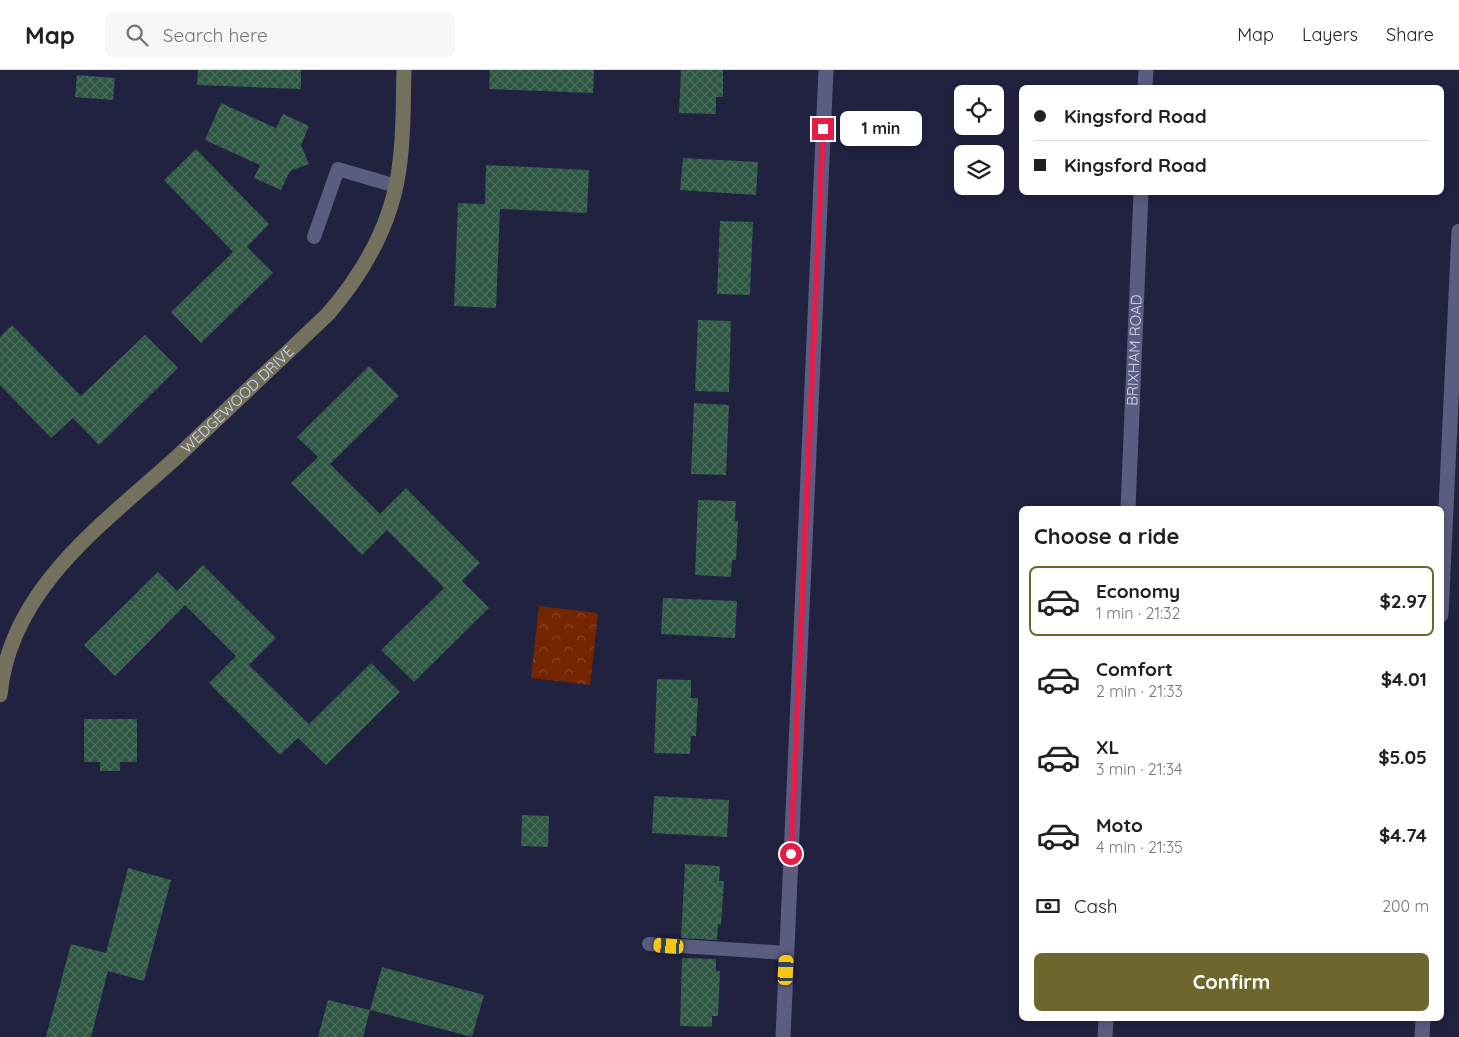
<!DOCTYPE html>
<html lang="en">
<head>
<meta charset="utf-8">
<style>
  body { margin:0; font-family:Quicksand,sans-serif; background:#f6f6f6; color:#202124; height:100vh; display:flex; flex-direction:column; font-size:19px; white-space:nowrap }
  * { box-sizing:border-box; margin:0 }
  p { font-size:16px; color:#757577 }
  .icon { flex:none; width:28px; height:28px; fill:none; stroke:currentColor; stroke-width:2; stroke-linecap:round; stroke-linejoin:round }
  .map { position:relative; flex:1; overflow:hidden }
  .drawer { position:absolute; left:1019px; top:436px; width:425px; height:515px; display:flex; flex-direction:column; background:#fff; border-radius:8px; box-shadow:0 2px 8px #0003 }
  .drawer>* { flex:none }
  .guide { position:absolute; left:1019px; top:15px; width:425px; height:110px; border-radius:8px; box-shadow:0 2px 8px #0003; display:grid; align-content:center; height:110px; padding:0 15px; background:#fff }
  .fabs { position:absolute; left:954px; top:15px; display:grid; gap:10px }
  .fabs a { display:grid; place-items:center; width:50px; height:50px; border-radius:8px; background:#fff; box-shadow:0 2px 8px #0003; font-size:25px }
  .end { position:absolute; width:22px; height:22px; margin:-11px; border:6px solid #e11d48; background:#fff; box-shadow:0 0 0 2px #fff }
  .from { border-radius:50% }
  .bubble { position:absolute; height:35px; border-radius:8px; background:#fff; box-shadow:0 2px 8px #0003; font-size:16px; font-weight:700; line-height:35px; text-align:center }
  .car { position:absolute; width:15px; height:30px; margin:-15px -8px; border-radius:6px; box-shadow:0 0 4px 1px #0007; background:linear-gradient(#f5c518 24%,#345 0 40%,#f5c518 0 76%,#345 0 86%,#f5c518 0) }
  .guide b { display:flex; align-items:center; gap:18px; height:48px; font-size:19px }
  .guide b+b { border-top:1px solid #e0e0e0 }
  .guide i { width:12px; height:12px; background:#202124 }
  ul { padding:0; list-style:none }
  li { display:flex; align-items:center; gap:15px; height:70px; margin:0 10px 8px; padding:0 5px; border:2px solid transparent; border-radius:8px }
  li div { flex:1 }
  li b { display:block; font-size:19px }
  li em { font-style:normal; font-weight:700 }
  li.active { border-color:#6d662d }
  li>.icon { width:45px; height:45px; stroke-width:1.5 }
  h2 { padding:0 15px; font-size:22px; line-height:60px }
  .pay { display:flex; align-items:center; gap:12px; height:55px; padding:0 15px; font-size:19px }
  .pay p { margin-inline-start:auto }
  .button { display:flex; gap:10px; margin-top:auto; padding:10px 15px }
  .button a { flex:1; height:58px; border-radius:8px; background:#6d662d; color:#fff; font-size:20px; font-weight:700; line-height:58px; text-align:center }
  header { display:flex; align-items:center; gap:30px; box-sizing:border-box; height:70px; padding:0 25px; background:#fff; border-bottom:1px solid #e0e0e0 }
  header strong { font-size:24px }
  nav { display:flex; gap:28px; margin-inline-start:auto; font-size:18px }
  .search { width:350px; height:45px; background:#f6f6f6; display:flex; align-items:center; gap:12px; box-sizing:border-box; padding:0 18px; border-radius:8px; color:#757577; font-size:19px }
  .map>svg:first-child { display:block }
  .park { fill:url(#park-crowns) }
  .building { fill:url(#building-cross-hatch) }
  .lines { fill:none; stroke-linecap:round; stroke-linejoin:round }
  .lane { stroke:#5a5c80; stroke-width:14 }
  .street { stroke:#5a5c80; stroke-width:15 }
  .secondary { stroke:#74705e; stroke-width:15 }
  .route { stroke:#e11d48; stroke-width:6 }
  .labels { text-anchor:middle; stroke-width:5; stroke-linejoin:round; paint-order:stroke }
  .street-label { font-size:15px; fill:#d6d8ed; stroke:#212140 }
</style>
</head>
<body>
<header>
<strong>Map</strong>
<div class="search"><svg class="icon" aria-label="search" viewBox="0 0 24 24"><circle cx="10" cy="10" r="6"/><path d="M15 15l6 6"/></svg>Search here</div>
<nav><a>Map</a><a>Layers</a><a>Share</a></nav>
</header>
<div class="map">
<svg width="1459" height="967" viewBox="0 0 1459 967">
  <defs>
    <pattern id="park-crowns" width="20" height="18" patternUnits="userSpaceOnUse" patternTransform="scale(1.25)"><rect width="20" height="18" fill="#742600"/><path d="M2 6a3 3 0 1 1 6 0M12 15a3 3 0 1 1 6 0" fill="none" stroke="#874526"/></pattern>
    <pattern id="building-cross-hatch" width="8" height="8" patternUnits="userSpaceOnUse" patternTransform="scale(1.25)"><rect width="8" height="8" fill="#2d5643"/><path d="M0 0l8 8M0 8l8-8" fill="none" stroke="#4b6e5e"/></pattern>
  </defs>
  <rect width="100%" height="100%" fill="#212140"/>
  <path class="park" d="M539 536 598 543 590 615 531 608Z"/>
  <path class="building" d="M198 0H301V19L197 15Z
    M490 0H594L593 23 489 19Z
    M681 0H723V27H716V44L679 43Z
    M77 5 115 8 113 30 75 27Z
    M221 33 276 58 283 44 309 56 301 75 309 94 290 101 281 120 254 108 260 95 205 70Z
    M196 79 269 154 247 177 273 203 201 273 171 242 233 182 164 110Z
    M683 88 758 92 756 125 680 120Z
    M486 95 589 100 587 143 500 139 496 238 454 236 458 133 485 134Z
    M720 151 753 152 750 225 717 224Z
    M698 250 731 251 729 322 695 321Z
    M12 255 81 326 145 265 178 298 99 375 73 348 51 368 0 315V267Z
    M369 296 399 326 330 394 380 444 406 418 480 493 462 511 489 538 414 612 381 580 444 518 387 460 362 485 291 413 318 387 297 367Z
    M694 333 729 335 726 405 691 404Z
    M698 430 736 431 735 451H738L736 490H732L731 507 695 505Z
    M203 495 276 568 249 595 309 654 371 593 400 622 326 695 298 668 280 685 209 613 236 586 185 535 115 606 84 575 158 502 177 521Z
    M663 528 737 531 735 568 661 564Z
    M657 609 691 610V628H698L696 666H691L690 684 654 683Z
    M84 649H137V692H120V701H100V692H84Z
    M654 726 729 730 727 767 652 763Z
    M522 745 549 746 548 777 521 776Z
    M685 794 720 796 719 811H724L721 855 718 854 717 870 681 868Z
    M128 798 171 810 144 911 108 901 91 967H46L71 874 106 883Z
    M682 888 716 889V901H720L718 946H712V957L680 956Z
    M382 897 484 925 472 967 370 940Z
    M328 930 370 940 363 967H318Z"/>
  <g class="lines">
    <path class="lane" d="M314 167 338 99 396 116
      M649 874 787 883"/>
    <g class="street">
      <path d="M1145 18 1146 0"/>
      <path id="s1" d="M1128 439 1141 122"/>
      <path d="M1441 545 1459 161"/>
      <path d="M783 967 826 0"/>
      <path d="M1105 967 1106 949"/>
      <path d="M1422 967 1423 949"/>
    </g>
    <path class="secondary" id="s2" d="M0 625C10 517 106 452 179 385 229 338 279 291 328 244 366 200 394 150 400 91 404 61 403 30 404 0"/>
  </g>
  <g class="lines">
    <path class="route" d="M791 784 823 59"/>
  </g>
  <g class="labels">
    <g class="street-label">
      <text dy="5" stroke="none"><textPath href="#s1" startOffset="159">BRIXHAM ROAD</textPath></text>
      <text dy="5" stroke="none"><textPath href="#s2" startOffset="388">WEDGEWOOD DRIVE</textPath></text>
    </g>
  </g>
</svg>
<div class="fabs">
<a><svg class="icon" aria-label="locate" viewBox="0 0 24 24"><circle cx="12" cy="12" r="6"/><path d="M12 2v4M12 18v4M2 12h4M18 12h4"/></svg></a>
<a><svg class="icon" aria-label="layers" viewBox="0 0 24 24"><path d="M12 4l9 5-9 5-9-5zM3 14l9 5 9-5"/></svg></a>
</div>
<i class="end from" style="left:791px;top:784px"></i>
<i class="end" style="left:823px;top:59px"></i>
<div class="bubble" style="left:840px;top:41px;width:82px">1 min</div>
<i class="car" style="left:669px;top:876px;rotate:274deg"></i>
<i class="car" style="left:786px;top:900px;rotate:3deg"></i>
<div class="guide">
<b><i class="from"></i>Kingsford Road</b>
<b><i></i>Kingsford Road</b>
</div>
<section class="drawer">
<h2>Choose a ride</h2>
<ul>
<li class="active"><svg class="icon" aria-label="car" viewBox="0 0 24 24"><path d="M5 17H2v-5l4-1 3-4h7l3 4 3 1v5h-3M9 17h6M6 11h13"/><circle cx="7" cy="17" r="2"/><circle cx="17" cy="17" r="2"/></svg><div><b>Economy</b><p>1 min · 21:32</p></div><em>$2.97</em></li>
<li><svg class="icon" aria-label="car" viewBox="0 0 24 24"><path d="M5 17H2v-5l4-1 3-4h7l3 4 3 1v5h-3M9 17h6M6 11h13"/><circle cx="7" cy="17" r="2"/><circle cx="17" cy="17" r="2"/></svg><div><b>Comfort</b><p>2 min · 21:33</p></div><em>$4.01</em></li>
<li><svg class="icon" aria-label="car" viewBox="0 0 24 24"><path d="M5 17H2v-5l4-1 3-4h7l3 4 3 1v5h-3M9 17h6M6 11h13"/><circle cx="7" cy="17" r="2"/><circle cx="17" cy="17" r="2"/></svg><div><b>XL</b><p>3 min · 21:34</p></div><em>$5.05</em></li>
<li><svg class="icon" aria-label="car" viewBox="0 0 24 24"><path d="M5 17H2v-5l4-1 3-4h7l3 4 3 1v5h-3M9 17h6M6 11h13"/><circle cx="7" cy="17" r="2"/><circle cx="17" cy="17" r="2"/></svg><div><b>Moto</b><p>4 min · 21:35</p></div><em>$4.74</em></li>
</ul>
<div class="pay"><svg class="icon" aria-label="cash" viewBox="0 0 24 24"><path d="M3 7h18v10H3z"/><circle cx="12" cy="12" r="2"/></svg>Cash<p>200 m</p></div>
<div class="button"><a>Confirm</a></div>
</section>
</div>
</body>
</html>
